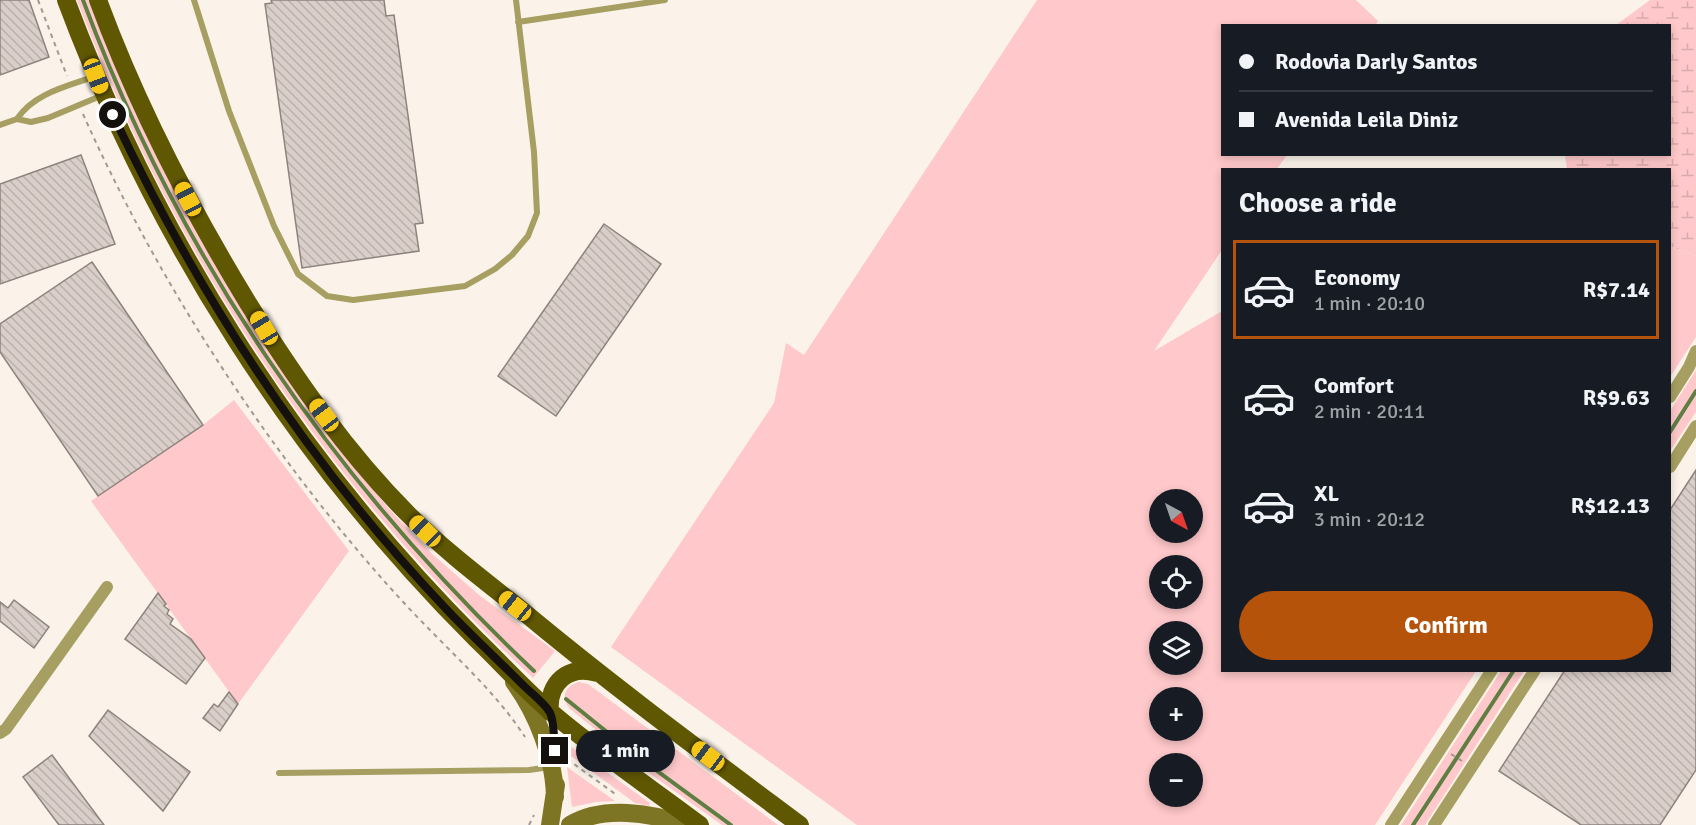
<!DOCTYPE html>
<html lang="en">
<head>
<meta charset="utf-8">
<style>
  body { margin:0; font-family:Signika,sans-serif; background:#242831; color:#f1f3f6; height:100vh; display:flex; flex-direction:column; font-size:22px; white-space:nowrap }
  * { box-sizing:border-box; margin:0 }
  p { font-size:20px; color:#9ea1a6 }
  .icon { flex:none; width:33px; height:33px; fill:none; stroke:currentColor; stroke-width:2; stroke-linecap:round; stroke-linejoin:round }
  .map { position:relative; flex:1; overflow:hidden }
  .details { position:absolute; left:1221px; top:168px; width:450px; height:504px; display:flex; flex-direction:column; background:#171b24; border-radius:0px; box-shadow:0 3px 9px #0003 }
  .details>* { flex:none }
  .top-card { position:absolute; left:1221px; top:24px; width:450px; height:132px; border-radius:0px; box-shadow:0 3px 9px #0003; display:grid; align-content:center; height:132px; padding:0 18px; background:#171b24 }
  .needle { width:39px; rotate:140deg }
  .buttons { position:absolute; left:1149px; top:489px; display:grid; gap:12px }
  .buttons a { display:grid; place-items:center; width:54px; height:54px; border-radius:50%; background:#171b24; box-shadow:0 3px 9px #0003; font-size:30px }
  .end { position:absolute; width:27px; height:27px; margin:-14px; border:8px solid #13100d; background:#fff; box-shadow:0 0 0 3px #fff }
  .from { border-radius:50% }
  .bubble { position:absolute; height:42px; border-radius:21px; background:#171b24; box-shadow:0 3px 9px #0003; font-size:20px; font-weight:700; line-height:42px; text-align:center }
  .car { position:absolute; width:18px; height:36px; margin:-18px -9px; border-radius:8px; box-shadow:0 0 4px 2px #0007; background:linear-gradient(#f5c518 24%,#345 0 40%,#f5c518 0 76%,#345 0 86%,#f5c518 0) }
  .top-card b { display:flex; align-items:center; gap:21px; height:57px; font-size:22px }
  .top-card b+b { border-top:2px solid #363941 }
  .top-card i { width:15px; height:15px; background:#f1f3f6 }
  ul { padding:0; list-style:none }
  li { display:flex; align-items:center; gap:18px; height:99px; margin:0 12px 9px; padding:0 6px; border:3px solid transparent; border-radius:0px }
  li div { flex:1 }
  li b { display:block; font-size:22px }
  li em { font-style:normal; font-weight:700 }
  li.selected { border-color:#b45309 }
  li>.icon { width:54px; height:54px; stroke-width:1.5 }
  h2 { padding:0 18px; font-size:27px; line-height:72px }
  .primary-button { display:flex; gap:12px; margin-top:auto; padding:12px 18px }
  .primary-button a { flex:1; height:69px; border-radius:36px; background:#b45309; color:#fff; font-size:24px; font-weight:700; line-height:69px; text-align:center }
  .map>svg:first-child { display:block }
  .green { fill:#ffc8ca; fill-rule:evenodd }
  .wetland { fill:url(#wetland-marsh) }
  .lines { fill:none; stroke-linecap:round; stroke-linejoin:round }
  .stream { stroke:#5f7e42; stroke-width:4 }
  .building { fill:url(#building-back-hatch); stroke:#8d827d; stroke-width:1.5 }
  .path { stroke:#a09a93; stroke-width:2; stroke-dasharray:4.5 4.5; stroke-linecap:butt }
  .lane { stroke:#a69f61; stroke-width:6 }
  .street { stroke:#a69f61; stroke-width:12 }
  .secondary { stroke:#7e7524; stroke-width:18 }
  .primary { stroke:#605702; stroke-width:18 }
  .route { stroke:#13100d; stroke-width:8 }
</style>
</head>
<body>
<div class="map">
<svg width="1696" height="825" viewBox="0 0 1696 825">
  <defs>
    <pattern id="wetland-marsh" width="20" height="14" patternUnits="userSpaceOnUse" patternTransform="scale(1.5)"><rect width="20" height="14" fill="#ffc8ca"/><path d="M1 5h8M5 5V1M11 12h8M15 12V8" fill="none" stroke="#daabac"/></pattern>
    <pattern id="building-back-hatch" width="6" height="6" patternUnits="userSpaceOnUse" patternTransform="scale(1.5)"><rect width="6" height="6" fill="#dacec8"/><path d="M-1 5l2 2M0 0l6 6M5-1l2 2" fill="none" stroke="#bab0ab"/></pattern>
  </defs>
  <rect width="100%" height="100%" fill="#fbf3e9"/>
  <path class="green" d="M77 0H89L115 66 330 437 390 510 430 552 479 595 555 651 533 678C331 491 174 258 77 0Z
    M1037 0H1356L1378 21 1375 26H1222V154L1287 155 1277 169 1222 170V250L1154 351 1222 311V670L1476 671 1375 825H857L611 647 774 403 786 343 804 355ZM1160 500H1192V532H1160ZM1160 566H1192V598H1160ZM1160 632H1192V664H1160ZM1160 698H1192V730H1160ZM1160 764H1192V796H1160Z
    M1670 246 1696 256V337L1670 377Z
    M1696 370V412L1670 451V411Z
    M234 400 349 551 238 704 91 501 203 425Z
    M1501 671H1524L1425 825H1401Z
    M579 682 588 684 778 825H722L649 773 569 708C560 696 566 685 579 682Z
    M566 746H570L650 803 649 806 635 803 564 751Z
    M567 767 615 801 596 802 572 807Z"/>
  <path class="wetland" d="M1650 0H1696V256L1670 246V170L1567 169 1565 155 1670 154V26L1616 25Z"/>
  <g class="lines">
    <path class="stream" d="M83 0C179 258 335 483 534 671
      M1670 432 1696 391
      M566 699 638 757 731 825
      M1413 825 1514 670"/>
  </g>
  <path class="building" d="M0 0H29L49 57 0 75Z
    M271 0H384L386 16 394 15 423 223 415 224 419 251 302 268 265 4 272 3Z
    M81 155 115 244 0 284V184Z
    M604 224 661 264 556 416 498 376Z
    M92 262 203 425 98 496 0 352V324Z
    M1696 470V770L1660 825H1581L1499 771 1565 670H1670V510Z
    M158 593 166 604 164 606 169 610 167 614 173 619 170 624 191 639 205 658 186 684 125 639Z
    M14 600 49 627 34 648 0 621V602L8 608Z
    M229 692 238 704 220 731 203 718 214 704 218 707Z
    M108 710 190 772 163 811 89 736Z
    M52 755 104 825H59L23 777Z"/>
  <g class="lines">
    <path class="path" d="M38 0 67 76
      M83 114C149 262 241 409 344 534 372 568 401 601 432 632 465 666 499 697 525 737
      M1451 754 1462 761
      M567 759 618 796
      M529 825 534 815"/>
    <path class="lane" d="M194 0 229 111 274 226 298 274 327 296 353 300 465 286 495 269 512 255 528 236 537 213 534 152 516 0
      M518 22 665 0
      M17 119C34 93 68 86 96 76
      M0 125 17 119 31 122 48 118 103 95
      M279 773 529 770 550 767"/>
    <path class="street" d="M1670 397 1689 367 1696 351
      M1670 467 1696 426
      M0 733 6 729 107 587
      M1391 825 1492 670
      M1434 825 1535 670"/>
    <path class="secondary" d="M514 682C538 715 554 757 555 797
      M550 825 556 785
      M570 825C603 805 651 813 686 825"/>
    <path class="primary" d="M66 0C155 238 296 459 476 639 501 663 525 690 552 713 599 753 651 788 700 825
      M98 0C137 106 189 206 248 303 295 378 346 452 409 515 443 549 481 578 519 608 610 684 705 754 800 825
      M550 712C547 683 569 664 597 673"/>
  </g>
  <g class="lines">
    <path class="route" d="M113 115C199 297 310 466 449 612 473 637 499 661 523 685 531 693 542 701 549 711 554 717 554 741 555 751"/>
  </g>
</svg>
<div class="buttons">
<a><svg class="needle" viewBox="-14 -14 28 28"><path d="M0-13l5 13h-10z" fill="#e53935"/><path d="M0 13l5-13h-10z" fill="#9ea1a6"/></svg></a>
<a><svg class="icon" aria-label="locate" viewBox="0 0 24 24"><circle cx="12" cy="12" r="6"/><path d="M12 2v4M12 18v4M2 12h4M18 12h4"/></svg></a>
<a><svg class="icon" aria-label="layers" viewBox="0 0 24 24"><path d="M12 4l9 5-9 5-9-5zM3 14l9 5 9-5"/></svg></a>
<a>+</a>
<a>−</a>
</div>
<i class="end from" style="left:113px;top:115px"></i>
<i class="end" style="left:555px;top:751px"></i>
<div class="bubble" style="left:576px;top:730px;width:99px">1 min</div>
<i class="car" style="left:96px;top:76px;rotate:159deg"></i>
<i class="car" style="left:188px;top:199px;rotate:332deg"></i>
<i class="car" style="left:264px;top:328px;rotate:329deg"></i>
<i class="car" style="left:324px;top:415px;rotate:323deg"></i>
<i class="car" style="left:425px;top:531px;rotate:314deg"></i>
<i class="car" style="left:515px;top:606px;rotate:309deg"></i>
<i class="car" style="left:708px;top:756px;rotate:307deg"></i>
<div class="top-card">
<b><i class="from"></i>Rodovia Darly Santos</b>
<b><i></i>Avenida Leila Diniz</b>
</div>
<section class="details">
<h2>Choose a ride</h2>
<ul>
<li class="selected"><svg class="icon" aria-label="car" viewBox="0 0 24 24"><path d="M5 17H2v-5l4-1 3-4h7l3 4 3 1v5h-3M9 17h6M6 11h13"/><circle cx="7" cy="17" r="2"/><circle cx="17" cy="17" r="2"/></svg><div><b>Economy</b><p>1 min · 20:10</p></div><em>R$7.14</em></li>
<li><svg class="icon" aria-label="car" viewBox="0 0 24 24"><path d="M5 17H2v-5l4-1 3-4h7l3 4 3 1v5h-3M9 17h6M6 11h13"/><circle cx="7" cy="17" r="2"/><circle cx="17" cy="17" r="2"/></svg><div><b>Comfort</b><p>2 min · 20:11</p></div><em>R$9.63</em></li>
<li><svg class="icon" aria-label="car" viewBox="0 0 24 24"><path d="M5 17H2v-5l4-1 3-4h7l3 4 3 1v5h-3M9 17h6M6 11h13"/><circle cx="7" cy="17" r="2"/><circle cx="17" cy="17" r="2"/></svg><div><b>XL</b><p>3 min · 20:12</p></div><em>R$12.13</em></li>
</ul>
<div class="primary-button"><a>Confirm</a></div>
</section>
</div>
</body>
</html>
